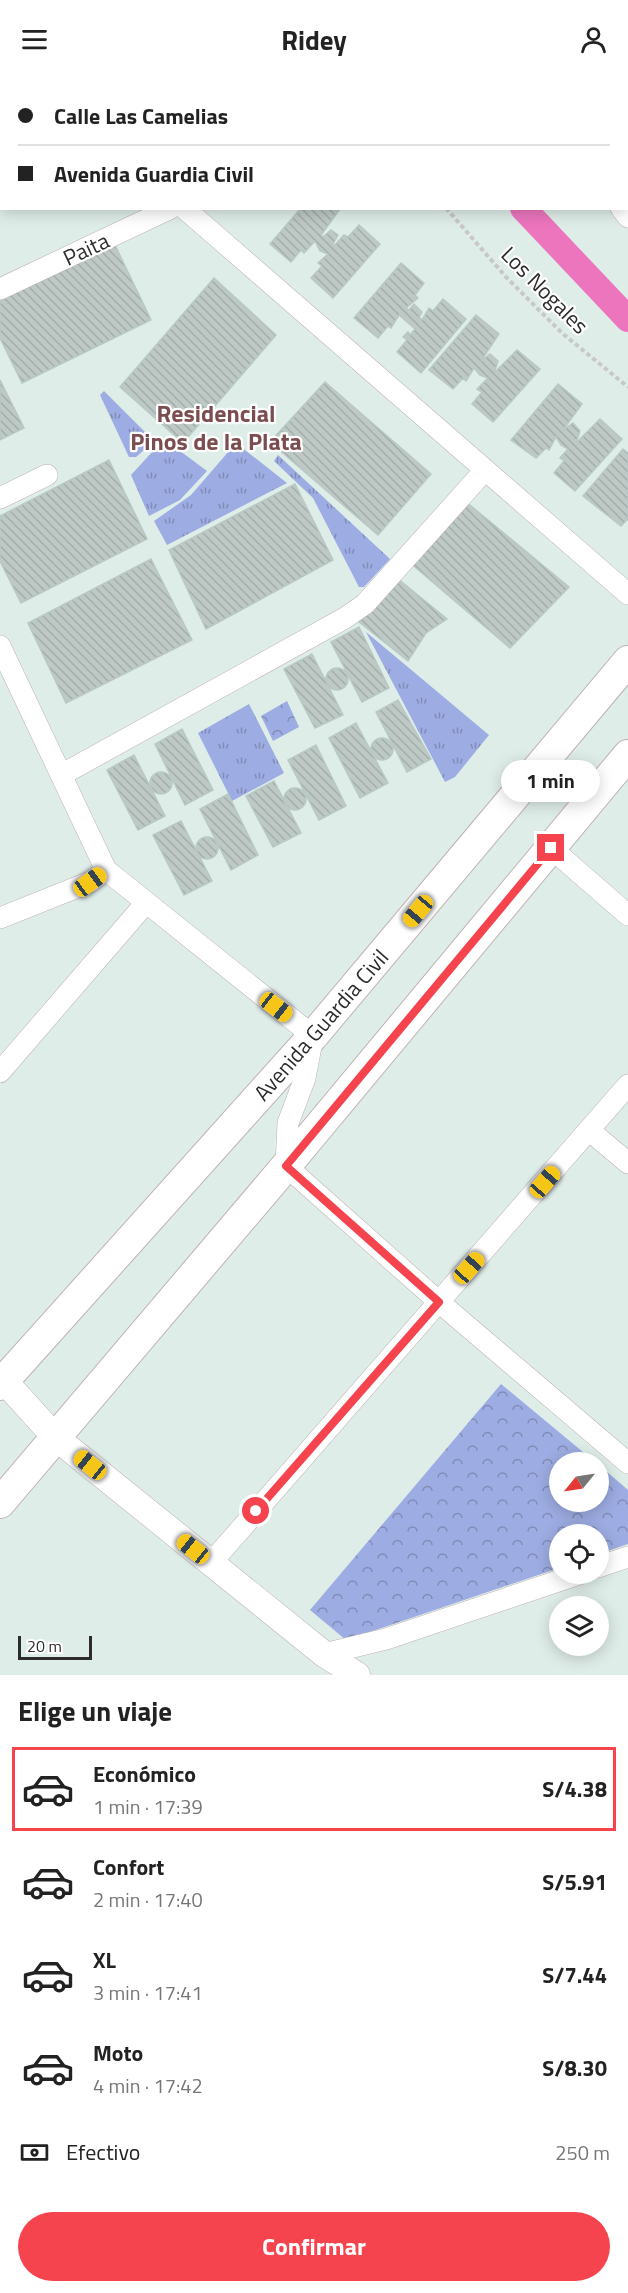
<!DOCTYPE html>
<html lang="es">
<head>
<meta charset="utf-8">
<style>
  body { margin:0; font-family:"Titillium Web",sans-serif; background:#f6f6f6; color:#222; height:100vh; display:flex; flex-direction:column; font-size:22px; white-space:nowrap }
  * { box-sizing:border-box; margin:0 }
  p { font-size:20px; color:#767676 }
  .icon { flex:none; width:33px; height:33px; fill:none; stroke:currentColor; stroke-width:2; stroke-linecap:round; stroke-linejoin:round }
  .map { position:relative; height:1597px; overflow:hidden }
  .sheet { display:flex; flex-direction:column; background:#fff; flex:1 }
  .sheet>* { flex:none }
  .top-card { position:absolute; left:0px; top:0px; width:628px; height:132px; box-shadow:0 3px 15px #0003; display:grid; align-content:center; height:132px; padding:0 18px; background:#fff }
  .needle { width:39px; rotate:240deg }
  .fabs { position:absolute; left:549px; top:1374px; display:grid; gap:12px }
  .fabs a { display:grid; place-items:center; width:60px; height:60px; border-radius:50%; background:#fff; box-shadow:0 3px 15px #0003; font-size:30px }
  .scale { position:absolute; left:18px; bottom:15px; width:74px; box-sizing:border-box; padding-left:6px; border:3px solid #2c2c2c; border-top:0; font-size:16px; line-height:21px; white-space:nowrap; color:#2c2c2c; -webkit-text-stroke:4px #fff; paint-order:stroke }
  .end { position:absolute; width:27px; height:27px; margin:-14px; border:8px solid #f6444f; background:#fff; box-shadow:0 0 0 3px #fff }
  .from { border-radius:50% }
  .bubble { position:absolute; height:42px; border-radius:21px; background:#fff; box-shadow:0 3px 15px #0003; font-size:20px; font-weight:700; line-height:42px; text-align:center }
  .car { position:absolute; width:18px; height:36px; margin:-18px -9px; border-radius:8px; box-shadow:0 0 4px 2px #0007; background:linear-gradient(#f5c518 24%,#345 0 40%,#f5c518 0 76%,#345 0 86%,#f5c518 0) }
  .top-card b { display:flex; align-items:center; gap:21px; height:57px; font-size:22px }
  .top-card b+b { border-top:2px solid #e0e0e0 }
  .top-card i { width:15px; height:15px; background:#222 }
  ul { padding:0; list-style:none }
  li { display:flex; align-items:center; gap:18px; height:84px; margin:0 12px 9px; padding:0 6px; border:3px solid transparent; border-radius:0px }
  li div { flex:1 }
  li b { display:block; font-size:22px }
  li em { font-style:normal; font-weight:700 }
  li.active { border-color:#f6444f }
  li>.icon { width:54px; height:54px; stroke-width:1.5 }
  h2 { padding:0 18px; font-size:27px; line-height:72px }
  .pay { display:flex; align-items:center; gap:15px; height:66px; padding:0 18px; font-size:22px }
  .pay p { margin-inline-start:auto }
  .button { display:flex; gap:12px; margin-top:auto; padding:12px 18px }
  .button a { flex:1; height:69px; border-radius:36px; background:#f6444f; color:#fff; font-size:24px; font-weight:700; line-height:69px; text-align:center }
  header { display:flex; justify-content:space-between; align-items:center; height:78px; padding:0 18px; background:#fff; font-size:27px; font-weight:700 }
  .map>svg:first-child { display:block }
  .grass { fill:url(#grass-tufts) }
  .park { fill:url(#park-crowns) }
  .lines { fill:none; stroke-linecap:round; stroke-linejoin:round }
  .canal { stroke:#ec75be; stroke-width:26 }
  .building { fill:url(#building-back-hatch); stroke:#b8c9c5; stroke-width:1.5 }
  .minor-casing { stroke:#bfb2b3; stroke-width:22 }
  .tertiary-casing { stroke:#bfb2b3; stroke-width:27 }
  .secondary-casing { stroke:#bfb2b3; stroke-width:32 }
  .path { stroke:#c8c8c8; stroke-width:4; stroke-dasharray:4.5 3; stroke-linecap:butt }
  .minor { stroke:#fff; stroke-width:21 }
  .tertiary { stroke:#fff; stroke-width:26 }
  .secondary { stroke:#fff; stroke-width:30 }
  .route { stroke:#f6444f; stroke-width:8 }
  .labels { text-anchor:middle; stroke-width:4.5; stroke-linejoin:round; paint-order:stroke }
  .street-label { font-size:22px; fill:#2c2c2c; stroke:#fff }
  .neighbourhood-label { font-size:24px; font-weight:bold; fill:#7c4d50; stroke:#fff }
</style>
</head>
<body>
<header><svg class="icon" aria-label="menu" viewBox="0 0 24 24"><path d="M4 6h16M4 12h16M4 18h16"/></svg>Ridey<svg class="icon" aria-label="person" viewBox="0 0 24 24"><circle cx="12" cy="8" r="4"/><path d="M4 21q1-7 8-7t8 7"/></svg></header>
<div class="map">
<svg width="628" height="1597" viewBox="0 0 628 1597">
  <defs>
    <pattern id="grass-tufts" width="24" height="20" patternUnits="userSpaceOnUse" patternTransform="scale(1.5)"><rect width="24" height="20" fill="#9dace2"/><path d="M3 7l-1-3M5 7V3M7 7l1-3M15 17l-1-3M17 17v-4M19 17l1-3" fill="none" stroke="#808cb7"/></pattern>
    <pattern id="park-crowns" width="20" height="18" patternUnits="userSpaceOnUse" patternTransform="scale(1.5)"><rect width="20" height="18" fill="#9dace2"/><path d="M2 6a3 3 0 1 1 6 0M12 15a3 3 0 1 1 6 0" fill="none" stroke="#808cb7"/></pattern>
    <pattern id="building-back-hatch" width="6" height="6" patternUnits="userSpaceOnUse" patternTransform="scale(1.5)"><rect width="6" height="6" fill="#bec9c6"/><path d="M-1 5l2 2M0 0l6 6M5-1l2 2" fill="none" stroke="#a3adaa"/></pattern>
  </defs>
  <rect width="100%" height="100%" fill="#dfede9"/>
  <path class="grass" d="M104 313 154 363 136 379H129L100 317Z
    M164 361 207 393 180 422 149 438 131 397Z
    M236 365 287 405 167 467 154 443 191 417Z
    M278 377 390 481 364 509H359L313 420 274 383Z
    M366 554 489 657 455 699 445 704Z
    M249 626 284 695 232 723 198 655Z"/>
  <path class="park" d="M287 623 299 649 273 663 261 638Z
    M501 1306 595 1384H560V1424H598L599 1387 628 1412V1466L599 1476 598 1456H560L559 1490 346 1562 310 1532Z"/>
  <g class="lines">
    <path class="canal" d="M258 0 259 2
      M523 130 628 241"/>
  </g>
  <path class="building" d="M301 130 340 131 321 157 323 159 331 152 334 154 338 157 333 166 334 168 344 157 348 159 359 147 380 166 333 220 311 200 322 188 318 185 328 176 320 173 315 163 304 175 301 172 291 184 270 166Z
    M114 165 151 242 22 305 0 260V220Z
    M401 185 424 205 415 217 418 220 406 230 409 232 414 226 422 234 419 239 422 242 429 230 433 233 443 221 466 241 421 295 397 274 407 262 403 259 408 254 410 257 415 251 399 237 391 250 388 248 378 260 354 240Z
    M214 200 276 257 183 365 120 309Z
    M476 237 499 256 481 283 490 276 498 283 494 295 517 272 540 291 493 344 472 326 482 314 477 311 488 300 480 297 474 290 466 303 463 300 453 311 429 292Z
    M0 302 24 350 0 362Z
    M325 304 431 396 378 457 270 364Z
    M558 306 582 326 563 352 573 345 580 353 576 365 600 341 622 361 575 413 554 395 564 383 560 380 568 371 561 367 556 359 549 372 546 370 536 380 511 362Z
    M623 371 628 375V441L621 448 583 418Z
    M109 382 147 461 21 525 0 483V438Z
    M295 406 333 482 206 551 169 472Z
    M465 423 569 509 510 570 409 484Z
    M151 481 192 562 66 625 28 545Z
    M397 500 447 541 426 555 408 583 359 544Z
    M359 549 389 610 362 624 331 564Z
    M312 576 343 637 315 650 284 591Z
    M326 601a11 11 0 1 1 22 0a11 11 0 1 1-22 0Z
    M398 622 431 681 407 694 376 634Z
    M356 645 388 705 360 720 329 660Z
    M182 651 213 712 185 727 155 666Z
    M371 671a11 11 0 1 1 22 0a11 11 0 1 1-22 0Z
    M316 667 346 728 319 742 288 682Z
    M134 677 165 738 138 752 107 692Z
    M150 705a11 11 0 1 1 22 0a11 11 0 1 1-22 0Z
    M274 703 301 755 273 769 246 718Z
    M284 721a11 11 0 1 1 22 0a11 11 0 1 1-22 0Z
    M228 716 258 777 231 792 200 731Z
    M181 743 212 803 184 817 153 757Z
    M196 770a11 11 0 1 1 22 0a11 11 0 1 1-22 0Z"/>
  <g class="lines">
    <defs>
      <path id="minor" d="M68 0 69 2
        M232 0 233 2
        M513 0 514 2
        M184 130 628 516
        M621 130 628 139
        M0 211 171 130
        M0 420 47 397
        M0 568 106 792 313 958 305 1000 288 1045 286 1088 439 1224 628 1385
        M61 697 345 540 365 526 485 392
        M551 770 628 837
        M0 840 90 804 106 792
        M0 994 145 826
        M590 1053 628 1085
        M211 1485 628 1007
        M598 1489 628 1479
        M324 1576 386 1561 579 1496"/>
      <path id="tertiary" d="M0 1298 55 1359 324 1576 357 1597"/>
      <path id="secondary" d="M0 1307 313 958 628 583
        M0 1425 286 1088 628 677"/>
    </defs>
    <use href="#minor" class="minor-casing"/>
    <use href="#tertiary" class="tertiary-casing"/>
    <use href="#secondary" class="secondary-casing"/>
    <path class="path" d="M446 130 506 199 562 255 628 309"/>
    <use href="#minor" class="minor"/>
    <use href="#tertiary" class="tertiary"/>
    <use href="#secondary" class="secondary"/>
  </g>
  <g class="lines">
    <path class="route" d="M256 1433 439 1224 286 1088 551 770"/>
  </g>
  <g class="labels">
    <g class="street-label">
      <text transform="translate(86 171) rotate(-25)" y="8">Paita</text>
      <text transform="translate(545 212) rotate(45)" y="8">Los Nogales</text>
      <text transform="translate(321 947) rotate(-49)" y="8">Avenida Guardia Civil</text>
    </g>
    <g class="neighbourhood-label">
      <text x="216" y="344">Residencial<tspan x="216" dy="28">Pinos de la Plata</tspan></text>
    </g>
  </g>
</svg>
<div class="fabs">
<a><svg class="needle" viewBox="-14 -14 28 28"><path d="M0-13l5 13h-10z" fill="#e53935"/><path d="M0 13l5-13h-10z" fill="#767676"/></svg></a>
<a><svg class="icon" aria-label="locate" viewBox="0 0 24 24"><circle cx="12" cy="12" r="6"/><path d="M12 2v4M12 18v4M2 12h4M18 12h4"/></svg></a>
<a><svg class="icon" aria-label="layers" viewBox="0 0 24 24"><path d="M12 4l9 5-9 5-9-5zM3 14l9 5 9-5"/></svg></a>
</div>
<div class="scale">20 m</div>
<i class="end from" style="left:256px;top:1433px"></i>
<i class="end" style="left:551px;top:770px"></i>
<div class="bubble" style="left:501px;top:682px;width:99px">1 min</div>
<i class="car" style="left:90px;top:804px;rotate:54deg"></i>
<i class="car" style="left:418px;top:833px;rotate:220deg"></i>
<i class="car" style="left:276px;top:929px;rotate:128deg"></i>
<i class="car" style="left:545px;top:1104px;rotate:41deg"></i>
<i class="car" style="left:469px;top:1190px;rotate:42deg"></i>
<i class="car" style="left:90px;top:1387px;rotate:309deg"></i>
<i class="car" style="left:193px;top:1471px;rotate:309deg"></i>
<div class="top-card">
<b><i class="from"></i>Calle Las Camelias</b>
<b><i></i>Avenida Guardia Civil</b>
</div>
</div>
<section class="sheet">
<h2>Elige un viaje</h2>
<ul>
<li class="active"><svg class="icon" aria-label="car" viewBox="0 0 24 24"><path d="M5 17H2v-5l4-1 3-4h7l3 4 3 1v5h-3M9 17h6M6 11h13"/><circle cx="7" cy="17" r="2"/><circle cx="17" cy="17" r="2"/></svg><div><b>Económico</b><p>1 min · 17:39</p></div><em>S/4.38</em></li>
<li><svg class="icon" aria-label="car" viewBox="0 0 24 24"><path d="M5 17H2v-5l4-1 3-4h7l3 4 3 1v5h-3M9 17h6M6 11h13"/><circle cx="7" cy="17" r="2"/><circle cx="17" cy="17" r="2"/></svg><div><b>Confort</b><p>2 min · 17:40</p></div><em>S/5.91</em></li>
<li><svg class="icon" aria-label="car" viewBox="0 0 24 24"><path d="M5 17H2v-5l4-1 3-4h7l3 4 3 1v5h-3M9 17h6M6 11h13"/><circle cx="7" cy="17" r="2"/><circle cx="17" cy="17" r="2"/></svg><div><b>XL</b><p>3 min · 17:41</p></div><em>S/7.44</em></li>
<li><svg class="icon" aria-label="car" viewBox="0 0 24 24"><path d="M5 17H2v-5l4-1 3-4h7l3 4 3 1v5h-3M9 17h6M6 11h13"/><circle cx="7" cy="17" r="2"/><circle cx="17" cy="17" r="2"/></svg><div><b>Moto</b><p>4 min · 17:42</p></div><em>S/8.30</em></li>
</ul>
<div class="pay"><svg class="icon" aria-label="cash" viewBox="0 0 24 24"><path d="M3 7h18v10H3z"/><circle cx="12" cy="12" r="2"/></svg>Efectivo<p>250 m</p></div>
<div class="button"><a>Confirmar</a></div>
</section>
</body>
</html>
